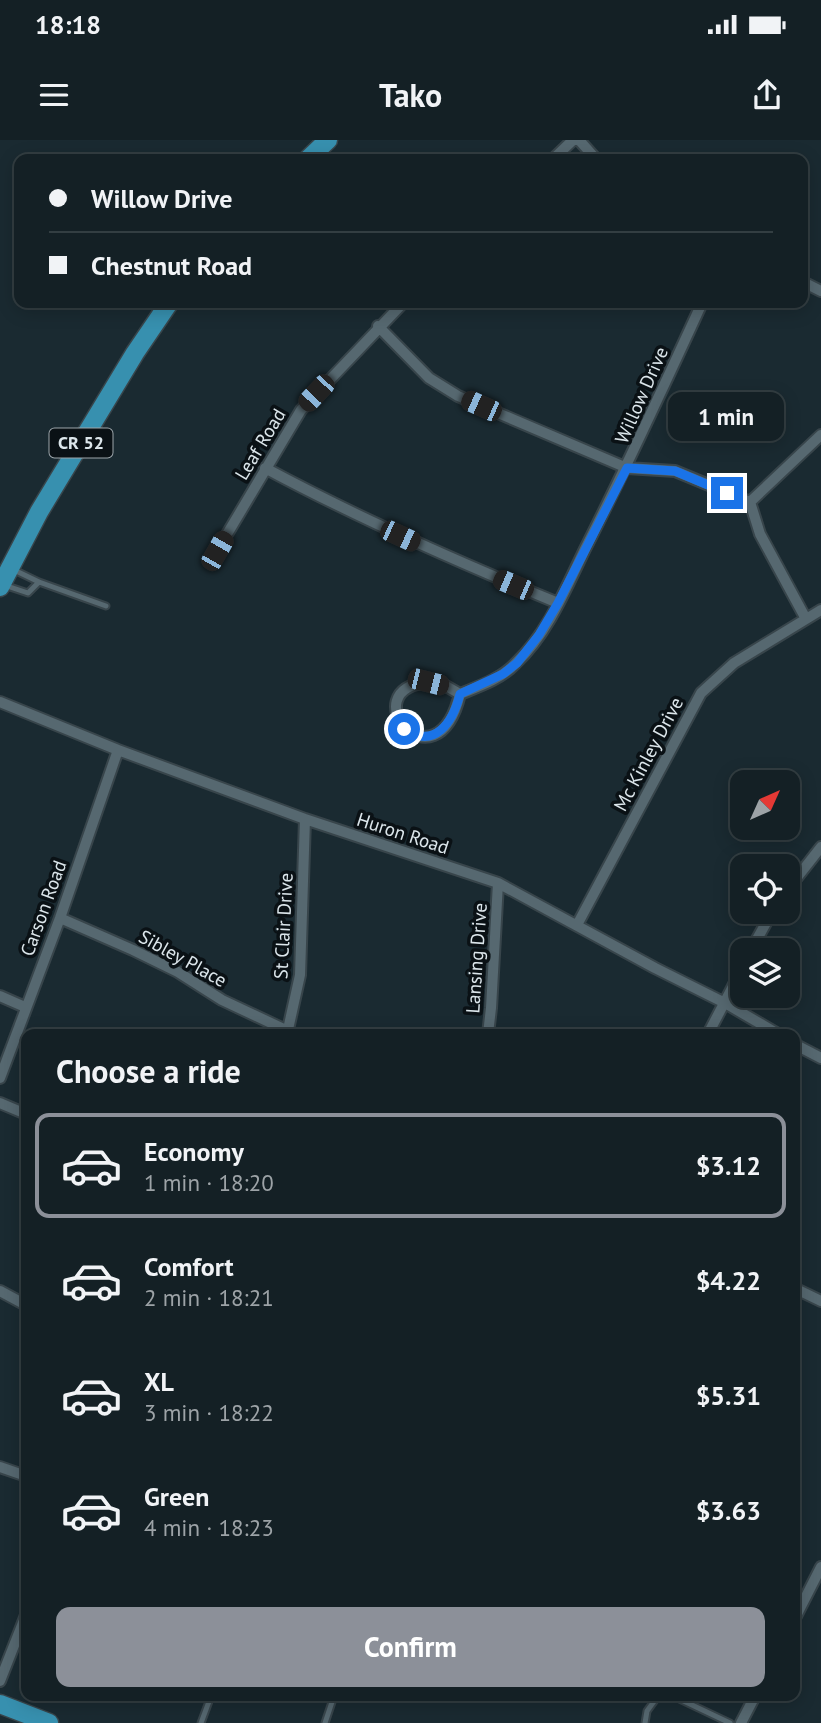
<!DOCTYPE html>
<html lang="en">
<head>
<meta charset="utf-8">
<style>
  body { margin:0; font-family:"PT Sans",sans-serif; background:#212d32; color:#f1f3f6; height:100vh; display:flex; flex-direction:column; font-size:26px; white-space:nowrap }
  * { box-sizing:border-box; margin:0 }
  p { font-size:23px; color:#9da3a7 }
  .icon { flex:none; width:38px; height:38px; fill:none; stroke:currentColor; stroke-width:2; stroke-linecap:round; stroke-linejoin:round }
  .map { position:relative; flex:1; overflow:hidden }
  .sheet { position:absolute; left:21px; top:889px; width:779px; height:672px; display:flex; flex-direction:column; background:#142025; border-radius:14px; box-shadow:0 4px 18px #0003,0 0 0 2px #333e42 }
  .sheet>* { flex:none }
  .banner { position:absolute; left:14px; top:14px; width:794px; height:154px; border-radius:14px; box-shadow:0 4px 18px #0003,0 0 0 2px #333e42; display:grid; align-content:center; height:154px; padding:0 35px; background:#142025 }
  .needle { width:46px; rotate:45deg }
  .buttons { position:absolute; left:730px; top:630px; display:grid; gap:14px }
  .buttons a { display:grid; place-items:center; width:70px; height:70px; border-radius:14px; background:#142025; box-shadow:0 4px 18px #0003,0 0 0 2px #333e42; font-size:35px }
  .end { position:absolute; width:32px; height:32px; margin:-16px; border:9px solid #1a73e8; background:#fff; box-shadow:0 0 0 4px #fff }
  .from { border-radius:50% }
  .bubble { position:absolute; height:49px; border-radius:14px; background:#142025; box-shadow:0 4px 18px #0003,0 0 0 2px #333e42; font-size:23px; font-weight:700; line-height:49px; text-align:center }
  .car { position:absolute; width:21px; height:42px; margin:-21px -10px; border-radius:9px; box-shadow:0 0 5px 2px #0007; background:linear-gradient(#222 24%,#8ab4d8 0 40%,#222 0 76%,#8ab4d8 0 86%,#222 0) }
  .banner b { display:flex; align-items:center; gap:24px; height:66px; font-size:26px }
  .banner b+b { border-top:2px solid #333e42 }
  .banner i { width:18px; height:18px; background:#f1f3f6 }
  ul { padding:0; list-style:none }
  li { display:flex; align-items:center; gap:21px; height:105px; margin:0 14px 10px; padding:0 21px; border:4px solid transparent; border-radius:14px }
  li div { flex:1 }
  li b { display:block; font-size:26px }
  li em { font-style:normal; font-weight:700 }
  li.on { border-color:#8c9099 }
  li>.icon { width:63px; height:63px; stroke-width:1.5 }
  h2 { padding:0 35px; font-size:32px; line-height:84px }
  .primary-button { display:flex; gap:14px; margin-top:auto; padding:14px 35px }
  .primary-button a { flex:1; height:80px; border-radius:14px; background:#8c9099; color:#fff; font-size:28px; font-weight:700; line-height:80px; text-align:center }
  .status { display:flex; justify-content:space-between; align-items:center; height:49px; padding:0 35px; background:#142025; direction:ltr }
  .status svg { height:19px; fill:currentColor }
  header { display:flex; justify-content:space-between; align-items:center; height:91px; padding:0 35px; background:#142025; font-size:32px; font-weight:700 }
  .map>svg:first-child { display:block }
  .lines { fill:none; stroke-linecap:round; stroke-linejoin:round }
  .lane-casing { stroke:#38454b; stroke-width:9 }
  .street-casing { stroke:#38454b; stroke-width:14 }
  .primary-casing { stroke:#38454b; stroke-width:21 }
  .lane { stroke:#566870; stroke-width:5 }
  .street { stroke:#566870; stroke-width:10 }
  .primary { stroke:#3790af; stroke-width:18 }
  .route { stroke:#1a73e8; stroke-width:9 }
  .labels { text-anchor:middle; stroke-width:7; stroke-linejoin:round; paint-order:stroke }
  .shield { fill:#0a1115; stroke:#9da6ab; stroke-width:2 }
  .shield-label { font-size:18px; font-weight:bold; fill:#dce6eb }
  .street-label { font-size:19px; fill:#dce6eb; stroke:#0a1115 }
</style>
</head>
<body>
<div class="status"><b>18:18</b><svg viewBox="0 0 49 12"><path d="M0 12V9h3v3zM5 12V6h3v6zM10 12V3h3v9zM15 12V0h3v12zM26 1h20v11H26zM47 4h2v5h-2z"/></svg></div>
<header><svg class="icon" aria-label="menu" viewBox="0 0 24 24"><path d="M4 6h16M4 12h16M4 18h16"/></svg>Tako<svg class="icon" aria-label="share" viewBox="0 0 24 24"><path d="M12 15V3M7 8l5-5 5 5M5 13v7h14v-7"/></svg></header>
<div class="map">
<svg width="821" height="1583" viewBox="0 0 821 1583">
  <rect width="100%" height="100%" fill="#1a2a31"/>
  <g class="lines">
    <defs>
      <path id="lane" d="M12 429 39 442 106 466
        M4 445 28 453 39 442
        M673 1556 730 1583
        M201 1583 211 1556
        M325 1583 334 1556
        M645 1583 647 1571 658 1556"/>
      <path id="street" d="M579 0 596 19
        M553 19 573 0
        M803 142 821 151
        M378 186 429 238 458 256 627 328 675 331 750 362 760 394 806 479
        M265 328C360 379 458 422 558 463
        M750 362 821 295
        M217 411 301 270 403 163
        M428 542 446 546 460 554C436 653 350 550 428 542Z
        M460 554C480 546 501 539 516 523 548 493 566 448 585 409 626 328 664 246 702 163
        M0 562 118 610 305 679 498 743 655 828 725 863 778 894
        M788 749 821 707
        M60 778 133 810 178 832 222 860 288 891
        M577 785 701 553 734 523 821 470
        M751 810 772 772
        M0 856 25 867
        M287 894 300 835 305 679
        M488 894 491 868 498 743
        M708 894 742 829
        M794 904 821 918
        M0 938 60 778 118 610
        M0 963 26 974
        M794 1148 821 1161
        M0 1151 26 1165
        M0 1327 26 1336
        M794 1480 821 1427
        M0 1541 26 1475
        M741 1583 755 1556"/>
      <path id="primary" d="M308 19 328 0
        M0 447 39 372 135 213 169 163
        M0 1564 49 1583"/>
    </defs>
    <use href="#lane" class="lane-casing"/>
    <use href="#street" class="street-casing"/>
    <use href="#primary" class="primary-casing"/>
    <use href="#lane" class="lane"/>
    <use href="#street" class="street"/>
    <use href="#primary" class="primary"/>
  </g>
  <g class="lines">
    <path class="route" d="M404 589C435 610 453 582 460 554L503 534 517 523 539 495 558 463 627 328 675 331 727 353"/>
  </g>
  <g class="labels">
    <rect class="shield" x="49.5" y="288.5" width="63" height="29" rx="5"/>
    <g class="shield-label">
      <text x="81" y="309">CR 52</text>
    </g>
    <g class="street-label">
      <text transform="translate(641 255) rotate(-66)" y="7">Willow Drive</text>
      <text transform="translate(260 304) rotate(-59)" y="7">Leaf Road</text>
      <text transform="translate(648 614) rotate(-62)" y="7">Mc Kinley Drive</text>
      <text transform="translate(403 693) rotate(18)" y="7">Huron Road</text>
      <text transform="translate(43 768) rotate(-70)" y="7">Carson Road</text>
      <text transform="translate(283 786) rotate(-87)" y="7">St Clair Drive</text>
      <text transform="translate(183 818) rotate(29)" y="7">Sibley Place</text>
      <text transform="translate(476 818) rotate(-86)" y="7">Lansing Drive</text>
    </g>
  </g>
</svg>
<div class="buttons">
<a><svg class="needle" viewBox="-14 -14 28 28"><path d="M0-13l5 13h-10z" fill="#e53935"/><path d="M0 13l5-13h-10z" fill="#9da3a7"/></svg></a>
<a><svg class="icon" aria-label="locate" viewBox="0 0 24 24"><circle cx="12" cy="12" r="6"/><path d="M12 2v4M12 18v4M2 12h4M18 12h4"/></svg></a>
<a><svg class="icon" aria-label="layers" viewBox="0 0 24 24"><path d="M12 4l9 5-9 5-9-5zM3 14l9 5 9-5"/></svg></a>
</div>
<i class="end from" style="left:404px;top:589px"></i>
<i class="end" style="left:727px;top:353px"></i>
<div class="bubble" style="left:668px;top:252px;width:116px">1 min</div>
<i class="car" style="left:316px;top:253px;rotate:223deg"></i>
<i class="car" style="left:481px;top:266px;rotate:294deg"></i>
<i class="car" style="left:400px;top:396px;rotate:115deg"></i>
<i class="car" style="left:217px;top:411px;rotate:30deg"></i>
<i class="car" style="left:513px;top:445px;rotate:293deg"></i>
<i class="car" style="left:428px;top:542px;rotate:104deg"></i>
<div class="banner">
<b><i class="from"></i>Willow Drive</b>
<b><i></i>Chestnut Road</b>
</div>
<section class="sheet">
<h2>Choose a ride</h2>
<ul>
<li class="on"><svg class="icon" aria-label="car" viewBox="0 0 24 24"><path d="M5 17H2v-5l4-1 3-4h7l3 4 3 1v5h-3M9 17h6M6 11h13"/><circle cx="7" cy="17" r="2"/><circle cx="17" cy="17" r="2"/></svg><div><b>Economy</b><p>1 min · 18:20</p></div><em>$3.12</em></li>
<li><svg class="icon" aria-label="car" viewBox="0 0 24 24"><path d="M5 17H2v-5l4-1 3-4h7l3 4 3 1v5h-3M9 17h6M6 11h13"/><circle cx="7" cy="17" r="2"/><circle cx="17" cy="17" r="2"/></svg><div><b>Comfort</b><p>2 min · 18:21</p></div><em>$4.22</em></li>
<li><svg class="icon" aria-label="car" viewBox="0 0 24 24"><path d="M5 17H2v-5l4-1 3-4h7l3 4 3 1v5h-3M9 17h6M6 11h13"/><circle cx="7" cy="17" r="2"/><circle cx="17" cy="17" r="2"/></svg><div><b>XL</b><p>3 min · 18:22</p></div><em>$5.31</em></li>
<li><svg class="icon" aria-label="car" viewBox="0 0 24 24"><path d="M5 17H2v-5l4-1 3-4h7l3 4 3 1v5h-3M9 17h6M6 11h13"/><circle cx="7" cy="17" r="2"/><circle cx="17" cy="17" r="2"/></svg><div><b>Green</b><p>4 min · 18:23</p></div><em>$3.63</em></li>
</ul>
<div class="primary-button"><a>Confirm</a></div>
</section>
</div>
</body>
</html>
